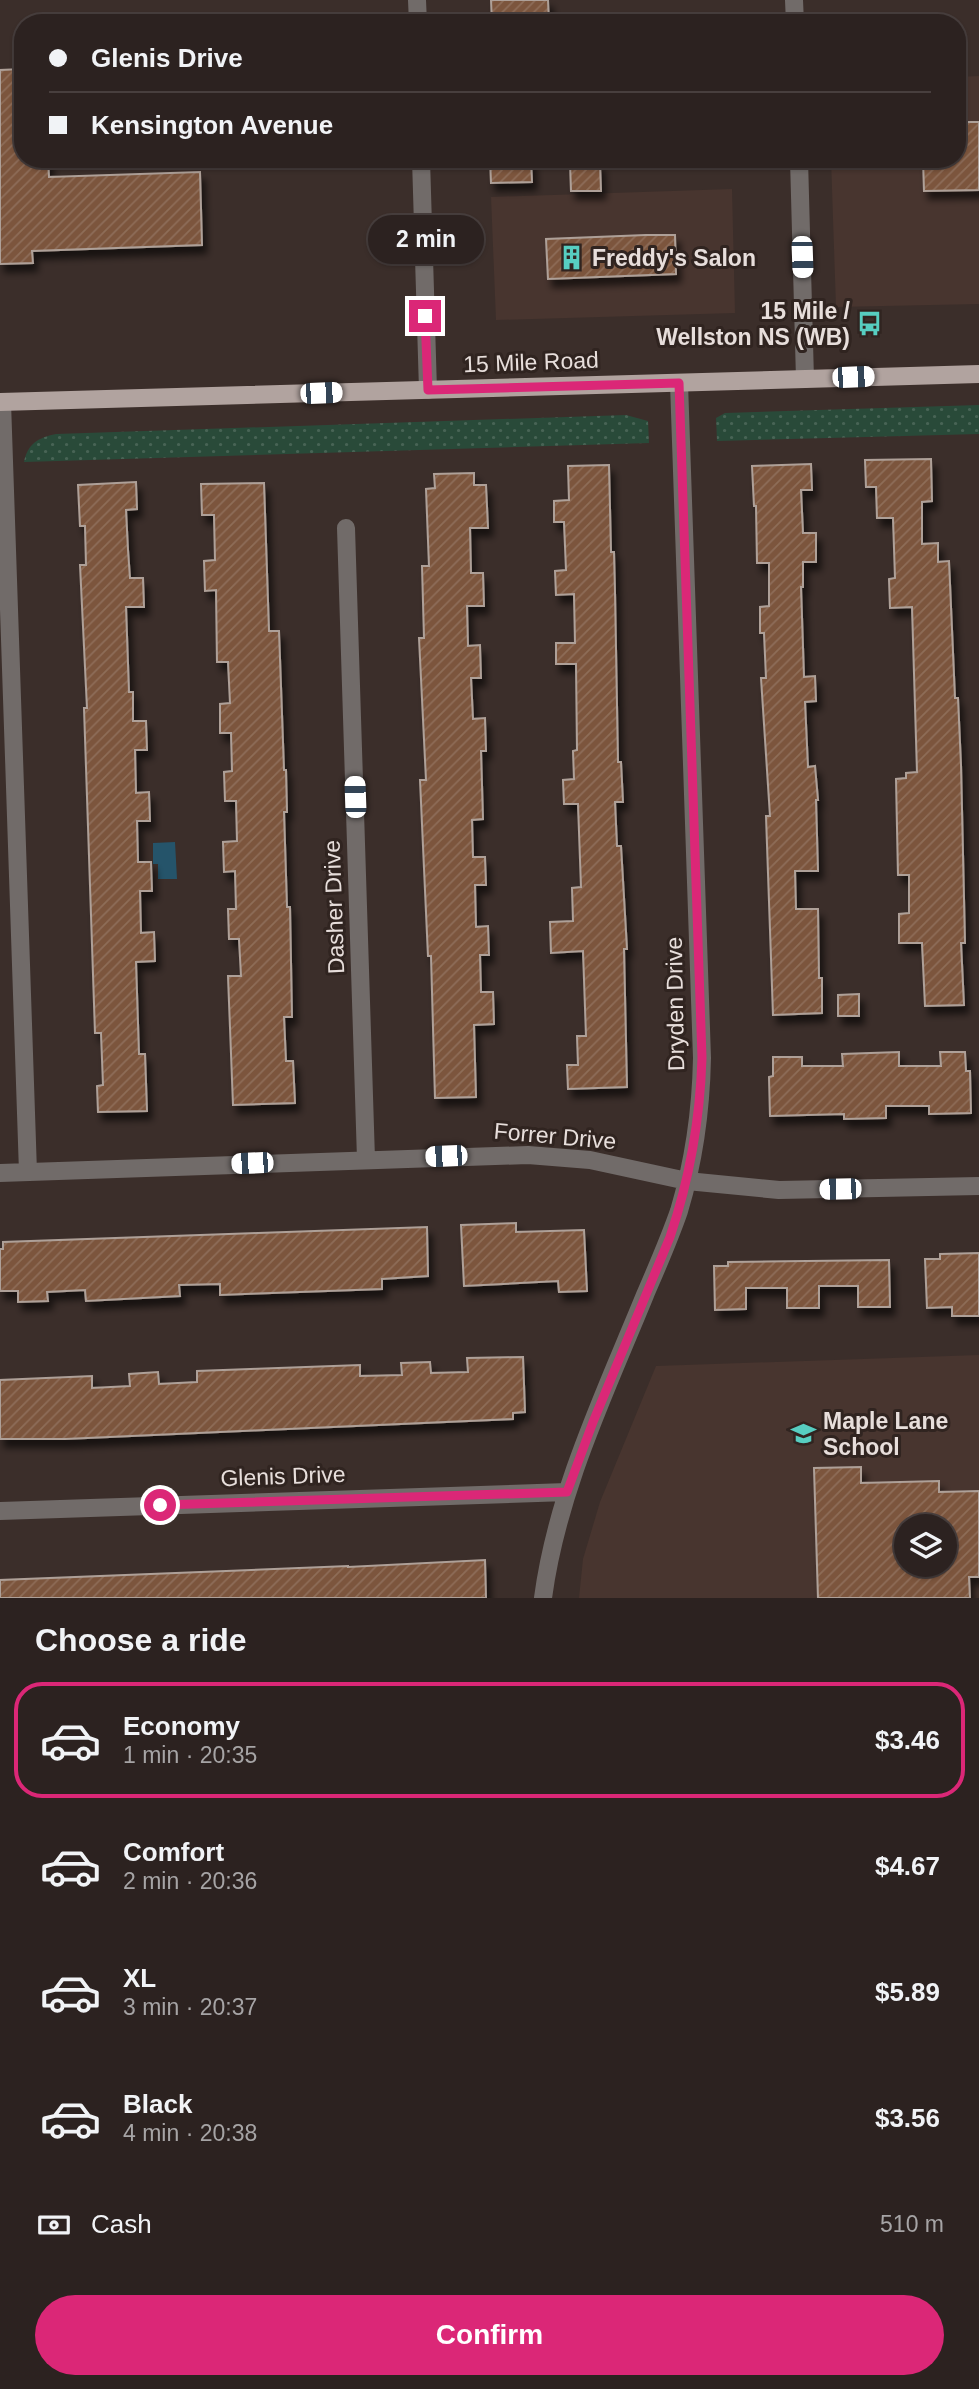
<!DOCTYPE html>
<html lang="en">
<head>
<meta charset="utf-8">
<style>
  body { margin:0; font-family:Helvetica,sans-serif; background:#342a29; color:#f1f3f6; height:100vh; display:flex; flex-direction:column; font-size:26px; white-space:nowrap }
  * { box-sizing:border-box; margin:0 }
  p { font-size:23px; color:#a6a4a5 }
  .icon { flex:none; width:38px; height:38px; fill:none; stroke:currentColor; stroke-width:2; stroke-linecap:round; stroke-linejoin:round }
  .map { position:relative; height:1598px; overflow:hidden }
  .details { display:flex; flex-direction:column; background:#2c2220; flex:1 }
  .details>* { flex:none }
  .banner { position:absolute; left:14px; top:14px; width:952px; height:154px; border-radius:28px; box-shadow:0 2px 5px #0004,0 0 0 2px #483f3e; display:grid; align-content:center; height:154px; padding:0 35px; background:#2c2220 }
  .buttons { position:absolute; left:894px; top:1514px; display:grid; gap:14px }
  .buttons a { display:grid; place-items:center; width:63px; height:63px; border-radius:50%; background:#2c2220; box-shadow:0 2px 5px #0004,0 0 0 2px #483f3e; font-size:35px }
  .end { position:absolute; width:32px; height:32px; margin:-16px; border:9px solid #db2777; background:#fff; box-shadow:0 0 0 4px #fff }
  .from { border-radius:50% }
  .bubble { position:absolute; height:49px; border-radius:24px; background:#2c2220; box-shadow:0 2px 5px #0004,0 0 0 2px #483f3e; font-size:23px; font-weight:700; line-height:49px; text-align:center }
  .car { position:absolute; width:21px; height:42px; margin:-21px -10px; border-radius:9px; box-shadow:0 0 5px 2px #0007; background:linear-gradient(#fff 24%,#345 0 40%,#fff 0 76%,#345 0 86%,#fff 0) }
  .banner b { display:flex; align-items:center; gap:24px; height:66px; font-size:26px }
  .banner b+b { border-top:2px solid #483f3e }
  .banner i { width:18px; height:18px; background:#f1f3f6 }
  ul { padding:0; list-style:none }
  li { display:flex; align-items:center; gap:21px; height:116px; margin:0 14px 10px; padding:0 21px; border:4px solid transparent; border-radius:28px }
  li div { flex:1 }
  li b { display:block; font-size:26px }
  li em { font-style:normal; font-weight:700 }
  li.active { border-color:#db2777 }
  li>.icon { width:63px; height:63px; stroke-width:1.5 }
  h2 { padding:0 35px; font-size:32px; line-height:84px }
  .pay { display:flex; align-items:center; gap:18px; height:77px; padding:0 35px; font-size:26px }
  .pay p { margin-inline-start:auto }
  .cta { display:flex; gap:14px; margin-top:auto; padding:14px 35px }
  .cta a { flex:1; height:80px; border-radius:42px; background:#db2777; color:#fff; font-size:28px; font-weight:700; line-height:80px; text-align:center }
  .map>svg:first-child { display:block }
  .built { fill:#48352f; fill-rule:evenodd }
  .grass { fill:url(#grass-dots) }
  .water { fill:#25546a }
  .building { fill:url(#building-hatch); stroke:#aea098; stroke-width:2; fill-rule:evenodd; filter:url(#shadow) }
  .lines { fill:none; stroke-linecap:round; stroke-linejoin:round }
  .minor { stroke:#716b69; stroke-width:18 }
  .major { stroke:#b1a39f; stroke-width:18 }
  .route { stroke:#db2777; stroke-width:9 }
  .labels { text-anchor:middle; stroke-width:6; stroke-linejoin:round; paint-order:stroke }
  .poi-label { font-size:23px; font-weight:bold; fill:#e7dedb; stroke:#302420; text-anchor:start }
  .street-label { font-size:23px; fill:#e7dedb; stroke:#302420 }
</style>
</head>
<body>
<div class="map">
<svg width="979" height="1598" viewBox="0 0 979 1598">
  <defs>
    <pattern id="grass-dots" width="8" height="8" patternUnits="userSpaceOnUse" patternTransform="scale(1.75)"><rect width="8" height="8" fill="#294a39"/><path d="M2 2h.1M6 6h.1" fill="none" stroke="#486455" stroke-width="1.8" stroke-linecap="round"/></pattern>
    <pattern id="building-hatch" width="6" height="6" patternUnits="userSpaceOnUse" patternTransform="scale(1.75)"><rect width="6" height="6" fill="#7b553d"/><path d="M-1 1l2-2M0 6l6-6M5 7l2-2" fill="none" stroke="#8e6d58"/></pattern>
    <filter id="shadow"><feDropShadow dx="4.5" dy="8" stdDeviation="3.5" flood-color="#0009"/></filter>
  </defs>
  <rect width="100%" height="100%" fill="#3b2e2a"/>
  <path class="built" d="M979 76V304L836 307 831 159H957V77Z
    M732 189 735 313 496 320 491 197Z
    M979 1355V1598H579L583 1559 600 1502 656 1366ZM906 1526H945V1564H906Z"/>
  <path class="grass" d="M979 405V434L717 441 716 418 725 413Z
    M626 415 648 421 649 443 24 462C28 444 37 438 56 434Z"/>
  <path class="water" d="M175 842 177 879H158V864H153V843Z"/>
  <path class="building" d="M491 0H548L549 23H492Z
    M23 69V159H48L49 177 200 172 202 245 32 251 33 263 0 264V70Z
    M957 122H979V190L924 191 923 159H957Z
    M490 159H531L532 182 491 183Z
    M570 163H600L601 191H571Z
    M646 235H675L676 274 548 279 546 239Z
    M931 459 932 501 922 502V544L938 543V562L949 561 955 698H958L961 765 965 943H961L964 1005 925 1006 922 943H899V914L909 913V875H898L896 779 906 778V773L917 772 912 607 890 608 889 579 895 578 893 518H877L876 487H866L865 460Z
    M811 464 812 490H801L803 533H816V562H803V587H801L804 677 815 676 816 701 805 702 808 767 815 766 818 800H816L818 871H795L796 909H818L819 978H822V1013L773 1015 766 816H770L761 678H766L764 633H760V607L769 606V563H757L756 506H754L752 466Z
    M609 465 611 552H614L615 592 618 762H621L623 802H615L617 846H621L627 949H624L627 1087 568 1089 567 1065H578L577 1036H586L583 951 551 953 550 922 573 921 572 888 581 887 578 804H564L563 780 574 779 573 751 577 750 576 664H556V643H575L574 594 556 595 555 571 566 570 564 522H554V501L569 500 568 466Z
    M474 473V485H486L488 528H470L471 573H483L484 606H467L468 646 480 645 481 678H471L473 719 485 718 486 751H481L483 819 472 820 473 857H485L486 885H475L476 927 488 926 489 955H480L481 992H493L494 1024 474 1025 476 1097 435 1098 431 956H428L420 780H426L419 638H424L422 566H429L426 489 435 488 434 474Z
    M136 482 137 509 126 510 128 550 130 578H143L144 607H126L129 692H133V721H146L147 750H135L136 793 149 792 150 821H137L138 862H151L152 891H140L141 933 154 932 155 961 136 962 139 1054H145L147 1111 98 1112 97 1086 103 1085 101 1033H95L84 708H87L80 565H86L85 526H80L78 485Z
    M264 483 269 631H279L284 770H286L287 812H284L287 907H290L292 1017H284L286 1061H293L295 1103 233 1105 228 976H241L239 939H229L228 909H236L235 871 224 872 223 842 237 841 236 801H225L224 772 232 771 231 733H220V704L230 703 228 662H217L216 590 205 591 204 561 215 560 214 515H202L201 484Z
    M859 994V1016H838V995Z
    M899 1052V1066H941L940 1052H965L966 1071H970L971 1113 929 1114V1106H886V1118L844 1119V1114L770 1116 769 1077 773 1076V1057H802V1066H843L842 1054Z
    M516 1223V1232L584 1230 587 1291 559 1292 558 1281 464 1286 461 1225Z
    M427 1227 428 1276 382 1279V1289L220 1295V1284L179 1285 180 1296 86 1301 85 1290 47 1292 48 1301 18 1302V1291H0V1249H3V1242Z
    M979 1253V1316H952V1307L927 1308 925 1259H940V1254Z
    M889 1260 890 1307H858V1286H819V1308H787V1288H746V1309L715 1310 714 1266H728V1262Z
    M523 1357 525 1412 513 1413V1419L65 1439H0V1380L92 1376V1388L130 1386 129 1374 158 1372 159 1384 197 1382V1371L360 1365V1376L402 1375 401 1363 430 1362 431 1373 468 1372 467 1358Z
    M861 1467V1483L939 1481V1492L979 1491V1577H969L970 1598H818L814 1468ZM906 1526H945V1564H906Z
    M485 1560 486 1598H0V1580L348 1566V1567Z"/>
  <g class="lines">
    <path class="minor" d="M417 0 418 23
      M794 0 795 23
      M421 159 428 390
      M799 159 805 379
      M2 402 28 1172
      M346 528 366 1159
      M0 1173 528 1155 590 1160 687 1181 779 1190 979 1186
      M0 1511 567 1492
      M543 1598C557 1492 605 1393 645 1295 657 1267 669 1240 679 1211 694 1161 701 1110 702 1058L679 383"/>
    <path class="major" d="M0 402 979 374"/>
  </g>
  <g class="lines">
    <path class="route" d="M160 1505 567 1492 593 1422 670 1237C690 1178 700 1120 702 1058L679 383 428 390 425 316"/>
  </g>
  <defs>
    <symbol id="building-bare" viewBox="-9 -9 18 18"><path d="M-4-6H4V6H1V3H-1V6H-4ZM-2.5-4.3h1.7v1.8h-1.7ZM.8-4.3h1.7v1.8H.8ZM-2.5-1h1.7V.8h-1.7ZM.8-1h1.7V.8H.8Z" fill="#57cec1" stroke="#302420" stroke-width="2.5" paint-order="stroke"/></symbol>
    <symbol id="bus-bare" viewBox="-9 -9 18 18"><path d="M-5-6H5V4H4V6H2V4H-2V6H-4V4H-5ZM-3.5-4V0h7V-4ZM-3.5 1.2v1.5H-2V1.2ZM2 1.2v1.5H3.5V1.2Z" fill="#57cec1" stroke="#302420" stroke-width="2.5" paint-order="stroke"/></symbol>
    <symbol id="school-bare" viewBox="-9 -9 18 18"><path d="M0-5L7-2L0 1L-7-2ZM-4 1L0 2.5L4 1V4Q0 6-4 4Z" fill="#57cec1" stroke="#302420" stroke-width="2.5" paint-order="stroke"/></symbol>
  </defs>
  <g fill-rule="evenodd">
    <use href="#building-bare" x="554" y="240" width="35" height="35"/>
    <use href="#bus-bare" x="852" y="306" width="35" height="35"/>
    <use href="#school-bare" x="786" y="1416" width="35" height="35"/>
  </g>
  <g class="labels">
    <g class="poi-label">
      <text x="592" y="266">Freddy's Salon</text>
      <text x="850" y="319" text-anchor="end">15 Mile /<tspan x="850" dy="26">Wellston NS (WB)</tspan></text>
      <text x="823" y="1429">Maple Lane<tspan x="823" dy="26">School</tspan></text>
    </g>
    <g class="street-label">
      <text transform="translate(531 362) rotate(-2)" y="8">15 Mile Road</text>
      <text transform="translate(334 907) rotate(-92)" y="8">Dasher Drive</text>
      <text transform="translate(675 1004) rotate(-91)" y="8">Dryden Drive</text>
      <text transform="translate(555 1136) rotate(5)" y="8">Forrer Drive</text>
      <text transform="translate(283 1476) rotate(-2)" y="8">Glenis Drive</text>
    </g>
  </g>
</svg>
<div class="buttons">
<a><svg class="icon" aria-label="layers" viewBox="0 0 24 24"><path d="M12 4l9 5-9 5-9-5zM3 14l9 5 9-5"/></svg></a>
</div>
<i class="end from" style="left:160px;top:1505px"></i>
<i class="end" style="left:425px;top:316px"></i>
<div class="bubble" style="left:368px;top:215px;width:116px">2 min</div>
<i class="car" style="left:802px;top:257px;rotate:178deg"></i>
<i class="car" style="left:853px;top:377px;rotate:88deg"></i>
<i class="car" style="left:321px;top:393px;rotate:88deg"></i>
<i class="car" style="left:355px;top:797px;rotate:358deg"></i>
<i class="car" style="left:446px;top:1156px;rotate:268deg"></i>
<i class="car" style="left:252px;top:1163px;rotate:268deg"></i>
<i class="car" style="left:840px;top:1189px;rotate:269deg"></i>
<div class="banner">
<b><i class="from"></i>Glenis Drive</b>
<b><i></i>Kensington Avenue</b>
</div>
</div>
<section class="details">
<h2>Choose a ride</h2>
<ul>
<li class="active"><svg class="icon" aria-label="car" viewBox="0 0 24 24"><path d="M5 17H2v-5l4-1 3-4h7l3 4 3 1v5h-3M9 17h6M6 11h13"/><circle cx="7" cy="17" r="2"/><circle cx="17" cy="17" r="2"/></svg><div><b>Economy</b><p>1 min · 20:35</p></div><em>$3.46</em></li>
<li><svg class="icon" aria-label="car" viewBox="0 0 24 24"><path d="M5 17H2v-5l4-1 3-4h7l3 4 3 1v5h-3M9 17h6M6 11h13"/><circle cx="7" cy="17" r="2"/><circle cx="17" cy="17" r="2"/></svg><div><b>Comfort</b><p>2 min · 20:36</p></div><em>$4.67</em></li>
<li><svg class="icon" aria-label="car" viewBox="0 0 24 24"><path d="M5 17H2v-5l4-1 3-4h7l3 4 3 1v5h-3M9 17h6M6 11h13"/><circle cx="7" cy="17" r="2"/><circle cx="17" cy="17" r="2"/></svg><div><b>XL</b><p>3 min · 20:37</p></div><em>$5.89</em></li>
<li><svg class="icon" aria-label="car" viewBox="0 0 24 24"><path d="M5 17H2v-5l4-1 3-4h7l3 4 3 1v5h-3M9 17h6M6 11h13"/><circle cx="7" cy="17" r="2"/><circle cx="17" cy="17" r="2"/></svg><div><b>Black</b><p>4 min · 20:38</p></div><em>$3.56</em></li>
</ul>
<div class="pay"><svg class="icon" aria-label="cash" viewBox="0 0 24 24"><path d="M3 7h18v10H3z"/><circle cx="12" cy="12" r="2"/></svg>Cash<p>510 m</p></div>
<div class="cta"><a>Confirm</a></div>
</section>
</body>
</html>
